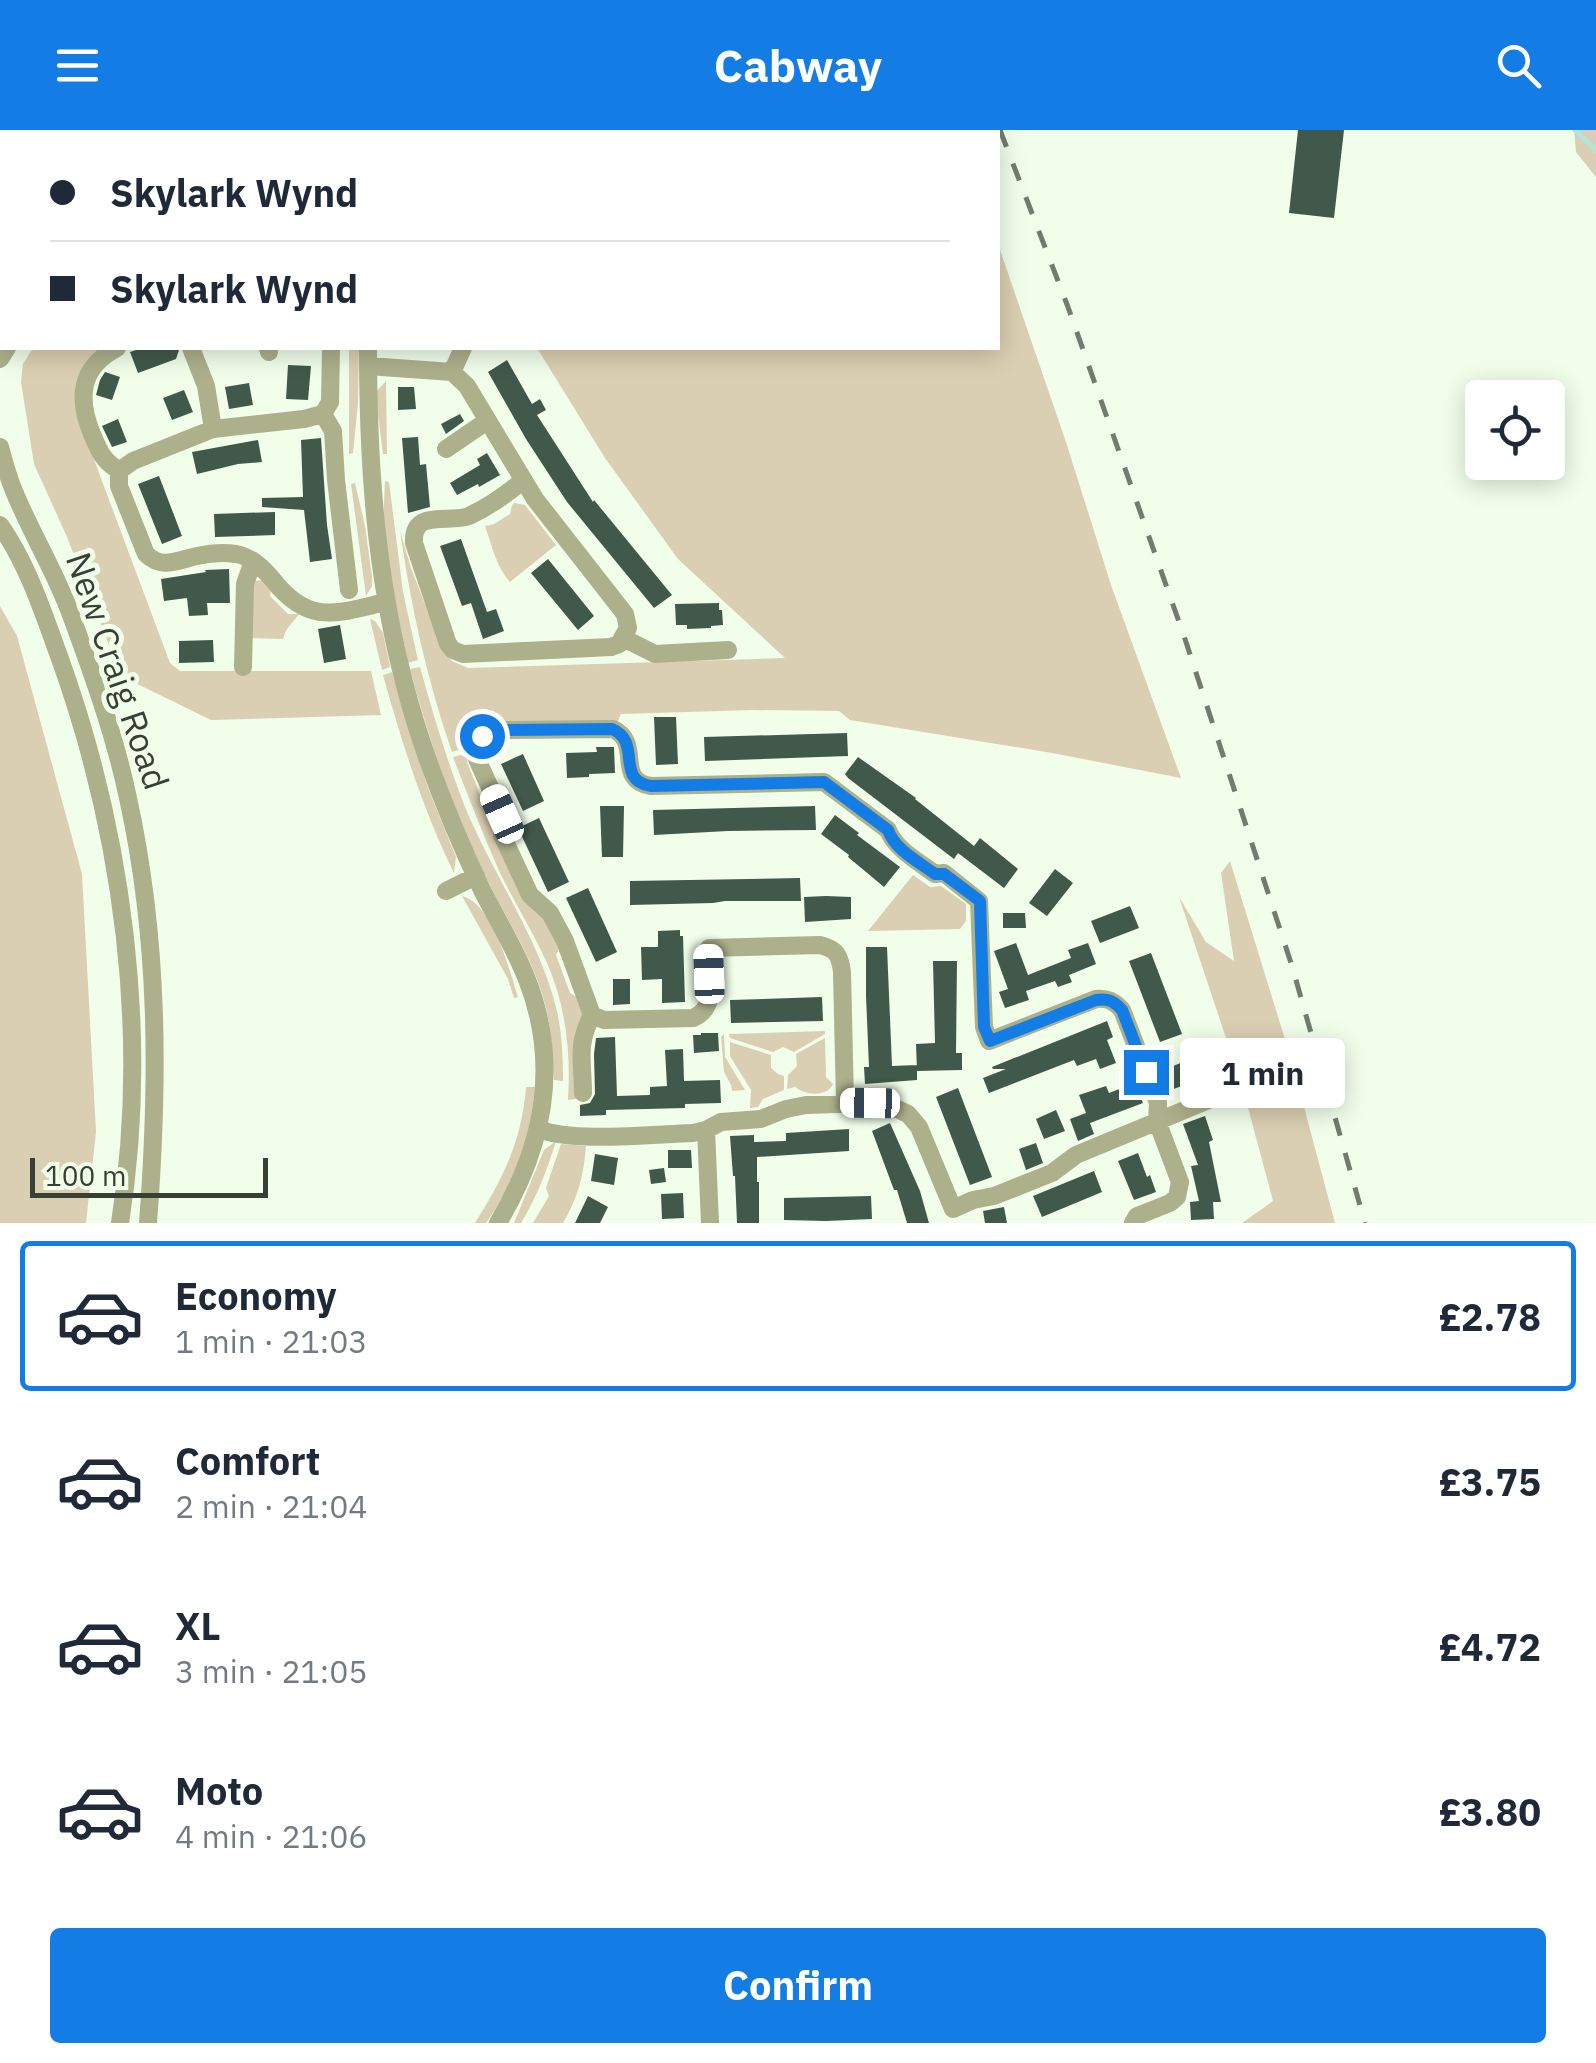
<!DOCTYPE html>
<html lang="en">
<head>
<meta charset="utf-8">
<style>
  body { margin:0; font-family:"IBM Plex Sans",sans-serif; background:#f6f6f7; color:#1f2937; height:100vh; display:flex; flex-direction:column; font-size:38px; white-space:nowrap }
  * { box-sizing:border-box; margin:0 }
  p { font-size:32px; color:#747a83 }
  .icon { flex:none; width:55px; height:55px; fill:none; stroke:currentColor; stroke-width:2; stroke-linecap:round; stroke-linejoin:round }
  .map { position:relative; height:1093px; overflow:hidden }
  .side { display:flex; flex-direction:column; background:#fff; flex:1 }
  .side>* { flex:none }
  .top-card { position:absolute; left:0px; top:0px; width:1000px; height:220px; box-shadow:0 5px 25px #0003; display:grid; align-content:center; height:220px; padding:0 50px; background:#fff }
  .fabs { position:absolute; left:1465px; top:250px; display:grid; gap:20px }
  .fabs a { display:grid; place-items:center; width:100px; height:100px; border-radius:10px; background:#fff; box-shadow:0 5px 25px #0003; font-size:50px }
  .scale { position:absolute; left:30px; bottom:25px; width:238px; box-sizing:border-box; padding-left:10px; border:5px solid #383f35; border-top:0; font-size:28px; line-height:35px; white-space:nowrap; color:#383f35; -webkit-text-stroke:8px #f0feea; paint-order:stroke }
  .end { position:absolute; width:45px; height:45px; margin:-22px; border:12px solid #147de5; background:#fff; box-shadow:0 0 0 5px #fff }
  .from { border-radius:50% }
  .bubble { position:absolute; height:70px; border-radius:10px; background:#fff; box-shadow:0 5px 25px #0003; font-size:32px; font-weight:700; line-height:70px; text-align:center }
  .car { position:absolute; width:30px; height:60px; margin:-30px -15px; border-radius:12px; box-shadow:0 0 8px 2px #0007; background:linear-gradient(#fff 24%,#345 0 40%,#fff 0 76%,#345 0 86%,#fff 0) }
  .top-card b { display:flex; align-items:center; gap:35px; height:95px; font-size:38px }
  .top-card b+b { border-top:2px solid #e0e1e3 }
  .top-card i { width:25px; height:25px; background:#1f2937 }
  ul { padding:18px 0 0; list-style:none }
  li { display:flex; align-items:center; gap:30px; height:150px; margin:0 20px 15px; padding:0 30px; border:5px solid transparent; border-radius:10px }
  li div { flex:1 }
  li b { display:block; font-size:38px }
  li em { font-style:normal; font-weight:700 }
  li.on { border-color:#147de5 }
  li>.icon { width:90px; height:90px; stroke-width:1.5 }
  .primary-button { display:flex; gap:20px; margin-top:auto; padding:20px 50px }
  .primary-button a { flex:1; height:115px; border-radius:10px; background:#147de5; color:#fff; font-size:40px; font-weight:700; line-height:115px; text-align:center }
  header { display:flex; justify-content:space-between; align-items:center; height:130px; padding:0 50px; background:#147de5; color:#fff; font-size:45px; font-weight:700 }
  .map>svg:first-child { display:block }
  .green { fill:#dacfb2 }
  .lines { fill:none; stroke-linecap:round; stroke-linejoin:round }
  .stream { stroke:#b1e6dd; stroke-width:5 }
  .building { fill:#40594b }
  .minor { stroke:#acb08b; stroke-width:18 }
  .rail { stroke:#727b6e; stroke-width:5; stroke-dasharray:18 18; stroke-linecap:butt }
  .route { stroke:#147de5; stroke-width:12 }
  .labels { text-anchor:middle; stroke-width:10; stroke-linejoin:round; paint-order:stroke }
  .street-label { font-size:35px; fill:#383f35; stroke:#f0feea }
</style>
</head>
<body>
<header><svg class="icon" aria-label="menu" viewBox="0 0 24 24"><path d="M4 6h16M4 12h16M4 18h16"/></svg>Cabway<svg class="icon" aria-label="search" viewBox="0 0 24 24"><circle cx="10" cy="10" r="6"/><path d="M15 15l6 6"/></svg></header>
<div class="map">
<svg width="1596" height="1093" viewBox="0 0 1596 1093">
  <rect width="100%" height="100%" fill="#f0feea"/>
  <path class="green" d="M447 0H958L959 2H447Z
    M1574 0H1596V47L1576 22Z
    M998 114 1066 312 1111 455 1181 648 1052 623 850 590 839 581 752 580 621 584 617 593H496L469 623 461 619 452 622C427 550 411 477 400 401L411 438 443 521 452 531 468 538 785 528 678 429 605 328 537 218H998Z
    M38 218H108L85 234 78 264 80 292 170 533 180 541H371L381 585 211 590 121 546 67 407 34 334 21 252 23 234 31 221Z
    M349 218H359L358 273 353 323 349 324Z
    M386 251 387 324H383L376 268 377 261Z
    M385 351 389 352 403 462 418 530 408 533 391 452 383 395Z
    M355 353 365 396 372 447V456L366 466 351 354Z
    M514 373 525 375 556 415 510 452C496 437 492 415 485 396L494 394 510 384 512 375Z
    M262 450 271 458 270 466 288 484H299C293 493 285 498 283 509L249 508 252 455 255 451Z
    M0 476 17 506 82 744 96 1002 86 1093H0Z
    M370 489 375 491 383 503 390 537 382 540Z
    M420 537C433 584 447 631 465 677 493 745 540 809 557 881 562 904 563 927 563 951L554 950C552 925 552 899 545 874 532 824 501 781 480 735 450 672 428 606 410 539Z
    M392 542 428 658 456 727 454 743C423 680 402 613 383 545Z
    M461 625 468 628 467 632 483 672 496 681 560 816 556 825 570 863 578 868 586 886 576 969 568 970C571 923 566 876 547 833 533 802 515 773 500 743 483 705 468 666 453 627Z
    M1230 731 1292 932 1335 1093H1242L1273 1071 1243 959 1179 767 1206 812 1234 831 1221 743Z
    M913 745 930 757 941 756 966 774V791L960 799 868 801Z
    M462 766C493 774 509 839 518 867L514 868 508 849Z
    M825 901V904L794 922 783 917 773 922 730 908 729 904Z
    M724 904 725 927 745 960 732 961 731 955 724 942 721 907Z
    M825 908 826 947 833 954C826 968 806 965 795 957L787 959 788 945 797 936 796 924Z
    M730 912 771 925V938L778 944 784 946V960L763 969 758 977 750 978 751 960 730 926Z
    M526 957H535C531 1008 515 1051 486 1093H475C503 1049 522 1010 526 957Z
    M556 1011C547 1040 537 1067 521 1093H514L544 1020Z
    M561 1014 586 1016C584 1044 578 1068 563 1093H533L549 1066 546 1058Z"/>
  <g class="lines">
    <path class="stream" d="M1575 0 1596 20"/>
  </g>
  <path class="building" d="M1298 0H1344L1334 88 1289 83Z
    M142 218H179V220L176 229 138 243 130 222Z
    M507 230 532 274 540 269 546 280 537 285 593 372 594 370 672 465 654 478 567 372 526 309 488 242Z
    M288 235 311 236 308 270 286 269Z
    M105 242 120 247 112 270 96 265 100 250Z
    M249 253 253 275 229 279 225 257Z
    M398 257H414L416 279 398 280Z
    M184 260 193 282 172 290 163 268Z
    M460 284 464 291 446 304 441 294Z
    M118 289 127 312 112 317 102 296Z
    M418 307 420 335 426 334 430 377 408 383 402 308Z
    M321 308 327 395 332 429 310 432 304 380 262 377V368L303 367 301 310Z
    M258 310 262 332 238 334 197 344 192 322Z
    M487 323 500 345 479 357 478 354 457 365 450 353 480 335 477 329Z
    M159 346 182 406 162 414 138 354Z
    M275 382V405L215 407 214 384Z
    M461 409 487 482 496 479 504 501 483 509 471 473 462 476 440 416Z
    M548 429 594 486 578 500 531 443Z
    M229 439 230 473H207L208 485 189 486 187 468 164 471 161 449 206 442 205 440Z
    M719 473V480H722L723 495 711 496V498L687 499V495H676L675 474Z
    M340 495 346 529 324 533 318 499Z
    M213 510 214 532 179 533V511Z
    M654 587H676L678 634 656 635Z
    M847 603 848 626 705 631 704 607Z
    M596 617H614L615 643 589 644V647L567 648 566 623 597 622Z
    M523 624 544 671 523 681 501 634Z
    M858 627 916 668 915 669 974 716 980 708 1018 739 1004 758 958 723 954 729 848 648 845 644Z
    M600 676H624L623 727H602Z
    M815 676 816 700 728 701 654 705 653 680Z
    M835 685 859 703 857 705 900 737 884 757 848 727 849 725 821 704Z
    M539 688 569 752 548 762 518 698Z
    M1055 739 1073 753 1047 786 1029 773Z
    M800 748 801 771H725L713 773 630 775V751Z
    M588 758 617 822 596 832 566 768Z
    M826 766 851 767V789L805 792 804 767Z
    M1130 776 1139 798 1100 813 1091 791Z
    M1003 783H1025L1026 798H1003Z
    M680 800V806H683L685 872 662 873V849L642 850 641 817H658V801Z
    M1016 813 1028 845 1071 828 1068 820 1088 813 1096 834 1069 845 1072 852 1058 857 1055 851 1026 861 1029 870 1005 878 999 862 1008 859 994 821Z
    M866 817H887L892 936 917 935V950L865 954 864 937H869L866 866Z
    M1151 823 1182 904 1160 912 1129 831Z
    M933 831H957L956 923H962V940L917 941 916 914 935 913Z
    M613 849H630V874L613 875Z
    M822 867 823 891 731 893 730 870Z
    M1107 891 1113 907 1107 910 1116 933 1100 939 1096 929 1077 936 1074 930 989 963 983 948 1006 939H993L992 937Z
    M701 903H718L719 921 694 923 693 905H701Z
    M615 907 617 966 650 965V957L667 956 665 920 683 919 684 951 720 950 721 973 685 974V978L606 980V985L580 986V975L590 973 595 964 594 924 596 908Z
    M1211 921 1219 942 1171 960 1163 940Z
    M1135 953 1143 973 1090 993 1094 1004 1078 1011 1070 989 1086 983 1079 965 1106 956 1109 963Z
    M958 958 992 1047 970 1055 936 967Z
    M1056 980 1065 1001 1044 1009 1036 989Z
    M1205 986 1213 1010 1209 1012 1221 1072H1213L1214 1089 1191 1090 1190 1072 1199 1071 1191 1036 1198 1035 1183 994Z
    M890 993 920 1061 929 1093H907L897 1060H894L872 1001Z
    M849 999V1021L757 1027V1052H759V1093H737L735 1046H733L730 1006 754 1005V1012L786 1011V1003Z
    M1036 1013 1043 1033 1026 1040 1019 1019Z
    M668 1020H691L692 1038H668Z
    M1138 1023 1147 1047 1150 1045 1156 1062 1134 1070 1118 1031Z
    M595 1024 618 1028 614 1055 591 1051Z
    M664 1038 666 1052 651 1054 649 1040Z
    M1094 1041 1102 1062 1042 1087 1033 1066Z
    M683 1063 684 1088 662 1089 661 1064Z
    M588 1066 608 1077 600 1093H575Z
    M871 1066 872 1089 826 1091 784 1090V1068Z
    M1004 1077 1007 1093H985L983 1081Z"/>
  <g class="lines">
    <path class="minor" d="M174 0V2
      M349 0 350 2
      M0 121 2 120
      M117 218C80 237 77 268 92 304 100 323 102 329 119 341
      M191 218 206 256 213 299
      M268 218 269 222
      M368 218C368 347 377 466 415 591 433 649 456 705 482 760 497 789 514 817 526 847 561 934 544 1016 498 1093
      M0 229 7 218
      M368 236 452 242 467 256 535 369 625 484 628 498 619 514 611 517 463 524 453 520 448 514 414 413C412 378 449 394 469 386 488 377 506 365 522 351
      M452 242 463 218
      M323 284 333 301 336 350 349 460
      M0 317C4 332 8 347 14 361 31 403 56 443 71 485 93 545 115 606 128 668 159 810 159 948 148 1093
      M446 319 487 291
      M119 341V356L146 424C162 440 178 430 197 426 210 423 223 422 236 424 252 427 263 438 273 450 309 496 337 483 386 472
      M119 341 133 331 213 299 304 289 323 284 330 272 331 218
      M0 395C27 433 43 482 59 526 123 703 150 906 120 1093
      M623 508 655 524 728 520
      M243 537 245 454 253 431
      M446 761 476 746
      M583 963C583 931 576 916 592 885
      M845 972 842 842C840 826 837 819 820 815L709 818C709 842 719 878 693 888L604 890 592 885 565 811 550 783 530 765 502 705V684L477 629C477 613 483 603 499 600L613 599C643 613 614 650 651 656L824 652 888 700C895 719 919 732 935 744L944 743 979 771 984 897 989 911 1096 869C1108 868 1114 871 1122 880L1158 973 1157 991 1180 1052 1177 1067 1170 1073 1137 1086 1133 1093
      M539 999C572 1013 654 1004 693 1003L706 1000 721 992 761 989 786 979 806 975 870 973 893 977 908 984 919 997 953 1079 973 1070 994 1066 1052 1043 1076 1025 1216 967
      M706 1000 710 1093"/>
    <path class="rail" d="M1000 0 1068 177 1184 506 1292 836 1365 1093"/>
  </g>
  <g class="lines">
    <path class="route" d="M482 606 490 602 499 600 612 599C643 612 614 650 651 656L824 652 888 700C895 720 919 732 935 744H944L980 771 984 897 990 911 1096 870C1108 868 1114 871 1122 880L1146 942"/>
  </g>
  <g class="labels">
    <g class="street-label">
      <text transform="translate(117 541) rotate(71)" y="12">New Craig Road</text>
    </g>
  </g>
</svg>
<div class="fabs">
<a><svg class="icon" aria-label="locate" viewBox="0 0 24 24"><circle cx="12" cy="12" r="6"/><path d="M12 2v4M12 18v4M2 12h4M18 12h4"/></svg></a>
</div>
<div class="scale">100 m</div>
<i class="end from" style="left:482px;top:606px"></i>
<i class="end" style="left:1146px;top:942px"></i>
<div class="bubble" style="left:1180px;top:908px;width:165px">1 min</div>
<i class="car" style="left:502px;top:684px;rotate:336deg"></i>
<i class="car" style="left:709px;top:844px;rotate:358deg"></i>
<i class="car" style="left:870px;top:973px;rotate:271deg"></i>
<div class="top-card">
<b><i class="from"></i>Skylark Wynd</b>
<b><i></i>Skylark Wynd</b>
</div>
</div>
<section class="side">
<ul>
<li class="on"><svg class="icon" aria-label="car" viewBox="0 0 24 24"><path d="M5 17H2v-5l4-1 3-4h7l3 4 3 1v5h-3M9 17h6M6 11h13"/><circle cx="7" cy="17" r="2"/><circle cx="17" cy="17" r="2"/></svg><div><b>Economy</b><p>1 min · 21:03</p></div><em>£2.78</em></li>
<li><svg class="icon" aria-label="car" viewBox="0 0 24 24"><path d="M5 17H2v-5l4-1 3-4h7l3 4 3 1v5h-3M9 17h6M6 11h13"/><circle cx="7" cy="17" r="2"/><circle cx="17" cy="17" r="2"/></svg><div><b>Comfort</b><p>2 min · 21:04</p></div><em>£3.75</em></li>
<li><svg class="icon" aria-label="car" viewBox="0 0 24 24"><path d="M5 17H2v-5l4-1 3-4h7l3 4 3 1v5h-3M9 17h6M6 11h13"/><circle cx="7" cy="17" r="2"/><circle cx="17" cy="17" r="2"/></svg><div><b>XL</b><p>3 min · 21:05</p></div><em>£4.72</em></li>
<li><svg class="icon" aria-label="car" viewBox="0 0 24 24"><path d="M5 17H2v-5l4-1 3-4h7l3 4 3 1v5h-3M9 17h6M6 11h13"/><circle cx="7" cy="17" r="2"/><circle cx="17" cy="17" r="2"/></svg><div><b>Moto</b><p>4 min · 21:06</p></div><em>£3.80</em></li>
</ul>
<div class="primary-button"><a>Confirm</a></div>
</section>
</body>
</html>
